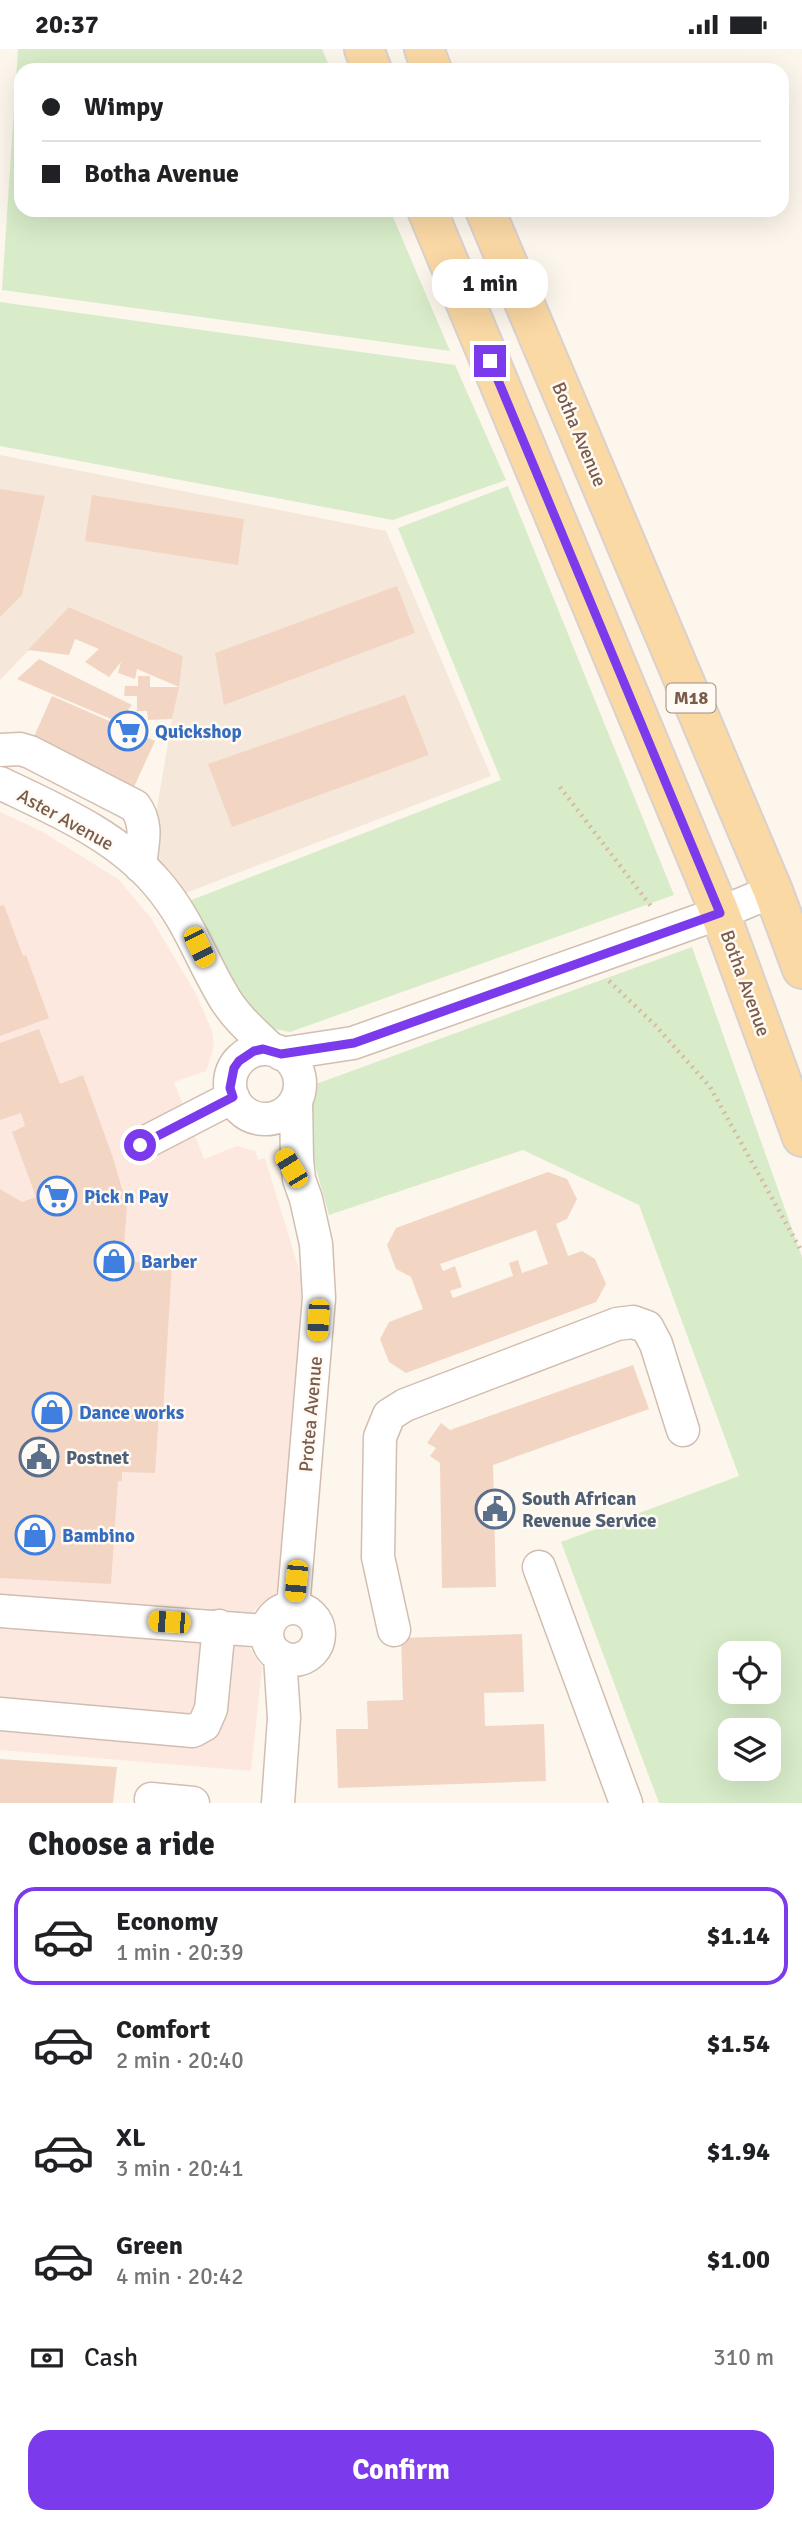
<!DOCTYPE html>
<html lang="en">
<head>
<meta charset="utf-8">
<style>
  body { margin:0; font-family:Signika,sans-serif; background:#f6f6f6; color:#202124; height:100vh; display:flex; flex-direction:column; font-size:26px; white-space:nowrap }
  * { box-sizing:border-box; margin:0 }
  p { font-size:23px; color:#757577 }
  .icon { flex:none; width:38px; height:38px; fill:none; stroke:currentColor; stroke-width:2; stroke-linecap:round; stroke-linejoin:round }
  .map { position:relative; height:1754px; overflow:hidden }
  .panel { display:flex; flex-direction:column; background:#fff; flex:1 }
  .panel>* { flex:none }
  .top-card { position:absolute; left:14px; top:14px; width:775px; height:154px; border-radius:21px; box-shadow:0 7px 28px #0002; display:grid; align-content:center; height:154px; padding:0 28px; background:#fff }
  .tools { position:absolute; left:718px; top:1592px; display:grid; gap:14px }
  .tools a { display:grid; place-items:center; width:63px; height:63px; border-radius:14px; background:#fff; box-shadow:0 7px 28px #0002; font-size:35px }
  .end { position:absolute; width:32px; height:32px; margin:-16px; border:9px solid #7c3aed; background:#fff; box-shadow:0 0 0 4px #fff }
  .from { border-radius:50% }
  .bubble { position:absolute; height:49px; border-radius:21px; background:#fff; box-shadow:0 7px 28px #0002; font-size:23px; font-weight:700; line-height:49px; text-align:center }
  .car { position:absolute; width:21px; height:42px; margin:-21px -10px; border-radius:9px; box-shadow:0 0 5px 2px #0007; background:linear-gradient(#f5c518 24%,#345 0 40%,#f5c518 0 76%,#345 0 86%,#f5c518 0) }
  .top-card b { display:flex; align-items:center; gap:24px; height:66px; font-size:26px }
  .top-card b+b { border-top:2px solid #e0e0e0 }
  .top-card i { width:18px; height:18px; background:#202124 }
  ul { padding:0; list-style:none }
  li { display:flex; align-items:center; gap:21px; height:98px; margin:0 14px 10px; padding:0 14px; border:4px solid transparent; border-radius:21px }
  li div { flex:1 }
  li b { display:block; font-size:26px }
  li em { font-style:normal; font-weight:700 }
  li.selected { border-color:#7c3aed }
  li>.icon { width:63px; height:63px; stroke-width:1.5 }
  h2 { padding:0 28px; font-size:32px; line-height:84px }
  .pay { display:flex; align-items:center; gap:18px; height:77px; padding:0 28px; font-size:26px }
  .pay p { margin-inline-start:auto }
  .cta { display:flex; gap:14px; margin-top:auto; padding:14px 28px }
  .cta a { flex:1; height:80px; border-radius:21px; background:#7c3aed; color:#fff; font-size:28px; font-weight:700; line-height:80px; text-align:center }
  .status { display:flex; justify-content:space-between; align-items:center; height:49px; padding:0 35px; background:#fff; direction:ltr }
  .status svg { height:19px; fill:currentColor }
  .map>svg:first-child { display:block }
  .residential { fill:#f5e8da }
  .commercial { fill:#fde8e0 }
  .green { fill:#d8ecc9; fill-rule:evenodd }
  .building { fill:#f3d5c3; fill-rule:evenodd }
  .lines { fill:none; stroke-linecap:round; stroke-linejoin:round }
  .minor-casing { stroke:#d1beb0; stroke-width:35 }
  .major-casing { stroke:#dad1cd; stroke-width:42 }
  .path { stroke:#d9b8a5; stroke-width:4.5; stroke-dasharray:2 5; stroke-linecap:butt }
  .minor { stroke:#fff; stroke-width:32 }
  .major { stroke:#fbd9a5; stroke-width:38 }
  .route { stroke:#7c3aed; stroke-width:9 }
  .labels { text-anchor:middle; stroke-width:5; stroke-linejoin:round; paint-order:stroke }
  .shield { fill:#fffaf3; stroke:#a28b7f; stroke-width:2 }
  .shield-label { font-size:18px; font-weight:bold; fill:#7a5c4d }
  .street-label { font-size:19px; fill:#7a5c4d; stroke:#fffaf3 }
  .shop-label { font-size:19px; font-weight:bold; fill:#366cbe; stroke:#fffaf3; text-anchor:start }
  .service-label { font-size:19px; font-weight:bold; fill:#4e5e75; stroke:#fffaf3; text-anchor:start }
</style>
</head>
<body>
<div class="status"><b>20:37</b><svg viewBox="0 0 49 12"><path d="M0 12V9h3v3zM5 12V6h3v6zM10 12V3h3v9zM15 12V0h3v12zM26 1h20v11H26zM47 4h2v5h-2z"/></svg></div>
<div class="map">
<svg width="802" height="1754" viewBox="0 0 802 1754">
  <rect width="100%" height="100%" fill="#fdf6ec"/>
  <path class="residential" d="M0 406 386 482 491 727 183 845 150 799 183 607 70 558 0 631Z"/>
  <path class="commercial" d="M0 763 41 782 118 830 151 869 196 945 212 982 214 998 206 1022 174 1033 204 1110 237 1097 255 1102 258 1111 265 1109 305 1240 279 1541 254 1561 249 1598 262 1618 251 1722 0 1701Z"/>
  <path class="green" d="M18 0H322L331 21H21V161H390L450 302 2 241Z
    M0 253 455 316 506 431 393 471 0 397Z
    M508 437 674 846 290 983 256 976 189 852 501 731 398 479Z
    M692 898 802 1208V1754H659L561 1493 739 1427 639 1156 523 1101 329 1166 304 1077 316 1035ZM730 1605H768V1643H730ZM730 1682H768V1720H730Z"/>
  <path class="building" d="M0 440 45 447 22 546 0 568Z
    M92 446 244 470 238 516 85 492Z
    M397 537 415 584 224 656 215 604Z
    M69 558 183 607 179 638 137 620 135 630 118 624 121 613 109 628 85 613 99 600 75 590 69 606 28 601Z
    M39 610 132 656 118 673 17 630Z
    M138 627H150V638H179L172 670 148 671 147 662H137V647H124L125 637H138Z
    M405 646 429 706 232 778 208 715Z
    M52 647 155 692 134 738 32 692Z
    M4 856 23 907 26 906 49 969 0 987V857Z
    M39 980 60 1035 83 1026 112 1106 127 1156 123 1212 172 1215 163 1363H159L155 1424 122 1423V1432H118L111 1535 0 1529V1140L22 1153 36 1148 12 1083 25 1077 21 1064 0 1071V994Z
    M548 1123 567 1130 577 1150 567 1170 556 1175 568 1207 582 1202 595 1210 606 1235 596 1253 406 1324 389 1313 380 1290 389 1273 423 1260 411 1228 396 1220 387 1196 396 1179ZM536 1181 548 1215 522 1224 518 1211 509 1214 513 1227 453 1249 450 1242 462 1238 455 1217 443 1222 440 1215Z
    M633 1316 649 1360 493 1416 496 1538 442 1539 440 1414 430 1407 436 1399 427 1394 441 1374 450 1381Z
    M522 1585 524 1643 484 1644 485 1677 544 1675 546 1732 338 1739 336 1680H368L367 1652 403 1651 401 1589Z
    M0 1710 117 1718 113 1754H0Z"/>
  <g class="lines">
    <defs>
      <path id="minor" d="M0 701 20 700 30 703 135 757C149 777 142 794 140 817
        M0 734C56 761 116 786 157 834 188 870 199 906 222 945 234 967 254 984 272 1001
        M230 1035a35 35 0 1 1 70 0a35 35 0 1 1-70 0Z
        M281 1005 353 994 720 864 773 842
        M140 1096 233 1048
        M539 1518 626 1754
        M293 1559 319 1249 316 1195 306 1150 299 1130 297 1111 296 1051
        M267 1585a26 26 0 1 1 52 0a26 26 0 1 1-52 0Z
        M0 1562 267 1582
        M394 1581 378 1508 380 1388 389 1366 405 1356 617 1275 633 1273 647 1278 656 1295 683 1381
        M0 1665 193 1682 204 1676 211 1660 219 1577
        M151 1750 193 1754
        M278 1754 284 1669 280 1607"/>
      <path id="major" d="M364 0 372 21
        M424 0 432 21
        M427 161 720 864 802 1088
        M485 161 773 842 802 920"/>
    </defs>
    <use href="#minor" class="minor-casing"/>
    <use href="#major" class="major-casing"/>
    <path class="path" d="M560 738 653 860
      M609 932 656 977 710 1038 802 1203"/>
    <use href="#minor" class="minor"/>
    <use href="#major" class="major"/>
  </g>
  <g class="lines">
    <path class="route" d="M140 1096 233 1048 230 1039 234 1019 239 1012 254 1002 263 1000 281 1005 354 994 720 864 490 312"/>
  </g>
  <defs>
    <symbol id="supermarket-ring" viewBox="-11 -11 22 22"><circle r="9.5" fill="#fffaf3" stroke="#3f7fe0" stroke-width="1.5"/><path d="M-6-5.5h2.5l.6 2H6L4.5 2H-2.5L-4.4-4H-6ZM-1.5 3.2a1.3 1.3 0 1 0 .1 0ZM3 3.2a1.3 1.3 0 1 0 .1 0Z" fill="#3f7fe0"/></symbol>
    <symbol id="shop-ring" viewBox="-11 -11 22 22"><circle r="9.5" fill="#fffaf3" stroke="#3f7fe0" stroke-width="1.5"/><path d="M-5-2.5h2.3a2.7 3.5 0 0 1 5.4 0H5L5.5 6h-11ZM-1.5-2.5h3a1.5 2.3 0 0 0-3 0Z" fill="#3f7fe0"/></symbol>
    <symbol id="civic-ring" viewBox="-11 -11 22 22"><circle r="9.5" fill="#fffaf3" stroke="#5c6f8a" stroke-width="1.5"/><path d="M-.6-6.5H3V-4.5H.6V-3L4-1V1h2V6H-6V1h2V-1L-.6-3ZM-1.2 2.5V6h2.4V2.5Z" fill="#5c6f8a"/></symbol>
  </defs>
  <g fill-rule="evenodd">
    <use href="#supermarket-ring" x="106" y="660" width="44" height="44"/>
    <use href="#supermarket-ring" x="35" y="1125" width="44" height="44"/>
    <use href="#shop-ring" x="92" y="1190" width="44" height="44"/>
    <use href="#shop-ring" x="30" y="1341" width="44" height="44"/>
    <use href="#civic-ring" x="17" y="1386" width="44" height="44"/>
    <use href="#civic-ring" x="473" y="1438" width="44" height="44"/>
    <use href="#shop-ring" x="13" y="1464" width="44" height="44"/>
  </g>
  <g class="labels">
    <rect class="shield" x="666.5" y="634.5" width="49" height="29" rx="5"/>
    <g class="shield-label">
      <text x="691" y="655">M18</text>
    </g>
    <g class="street-label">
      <text transform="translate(580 385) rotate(67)" y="7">Botha Avenue</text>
      <text transform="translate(66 770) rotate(29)" y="7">Aster Avenue</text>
      <text transform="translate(746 934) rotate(70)" y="7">Botha Avenue</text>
      <text transform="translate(310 1365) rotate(-85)" y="7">Protea Avenue</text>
    </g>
    <g class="shop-label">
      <text x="155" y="689">Quickshop</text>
      <text x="84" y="1154">Pick n Pay</text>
      <text x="141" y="1219">Barber</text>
      <text x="79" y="1370">Dance works</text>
      <text x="62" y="1493">Bambino</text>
    </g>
    <g class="service-label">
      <text x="66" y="1415">Postnet</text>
      <text x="522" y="1456">South African<tspan x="522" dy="22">Revenue Service</tspan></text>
    </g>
  </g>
</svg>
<div class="tools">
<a><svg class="icon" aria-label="locate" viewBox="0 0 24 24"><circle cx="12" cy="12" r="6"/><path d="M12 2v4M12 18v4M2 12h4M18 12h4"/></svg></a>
<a><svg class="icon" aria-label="layers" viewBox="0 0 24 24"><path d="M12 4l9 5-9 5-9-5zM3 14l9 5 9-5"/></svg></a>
</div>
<i class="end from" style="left:140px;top:1096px"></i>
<i class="end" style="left:490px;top:312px"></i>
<div class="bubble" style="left:432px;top:210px;width:116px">1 min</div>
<i class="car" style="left:199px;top:898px;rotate:154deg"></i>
<i class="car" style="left:291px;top:1119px;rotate:329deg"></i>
<i class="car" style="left:318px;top:1271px;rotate:183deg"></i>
<i class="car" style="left:296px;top:1532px;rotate:185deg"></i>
<i class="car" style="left:169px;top:1573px;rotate:274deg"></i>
<div class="top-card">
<b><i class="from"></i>Wimpy</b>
<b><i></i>Botha Avenue</b>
</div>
</div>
<section class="panel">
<h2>Choose a ride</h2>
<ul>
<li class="selected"><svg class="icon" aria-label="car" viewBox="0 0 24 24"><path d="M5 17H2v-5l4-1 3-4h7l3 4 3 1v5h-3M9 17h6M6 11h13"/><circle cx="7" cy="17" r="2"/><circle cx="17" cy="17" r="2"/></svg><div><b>Economy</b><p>1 min · 20:39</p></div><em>$1.14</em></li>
<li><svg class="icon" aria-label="car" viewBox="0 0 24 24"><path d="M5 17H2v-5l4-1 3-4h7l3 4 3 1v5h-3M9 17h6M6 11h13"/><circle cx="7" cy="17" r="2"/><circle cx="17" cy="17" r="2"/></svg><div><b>Comfort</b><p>2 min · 20:40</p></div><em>$1.54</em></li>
<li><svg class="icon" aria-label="car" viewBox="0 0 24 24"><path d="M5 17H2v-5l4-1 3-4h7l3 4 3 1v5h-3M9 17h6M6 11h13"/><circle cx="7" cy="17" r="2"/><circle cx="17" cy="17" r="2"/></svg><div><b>XL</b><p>3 min · 20:41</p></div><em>$1.94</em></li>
<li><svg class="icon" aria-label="car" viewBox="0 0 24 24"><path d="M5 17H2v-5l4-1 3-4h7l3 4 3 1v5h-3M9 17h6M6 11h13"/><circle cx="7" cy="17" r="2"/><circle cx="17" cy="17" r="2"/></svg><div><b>Green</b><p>4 min · 20:42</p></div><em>$1.00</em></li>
</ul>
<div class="pay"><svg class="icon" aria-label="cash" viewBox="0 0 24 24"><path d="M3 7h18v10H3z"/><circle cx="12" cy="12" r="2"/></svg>Cash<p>310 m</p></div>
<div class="cta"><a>Confirm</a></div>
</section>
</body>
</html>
